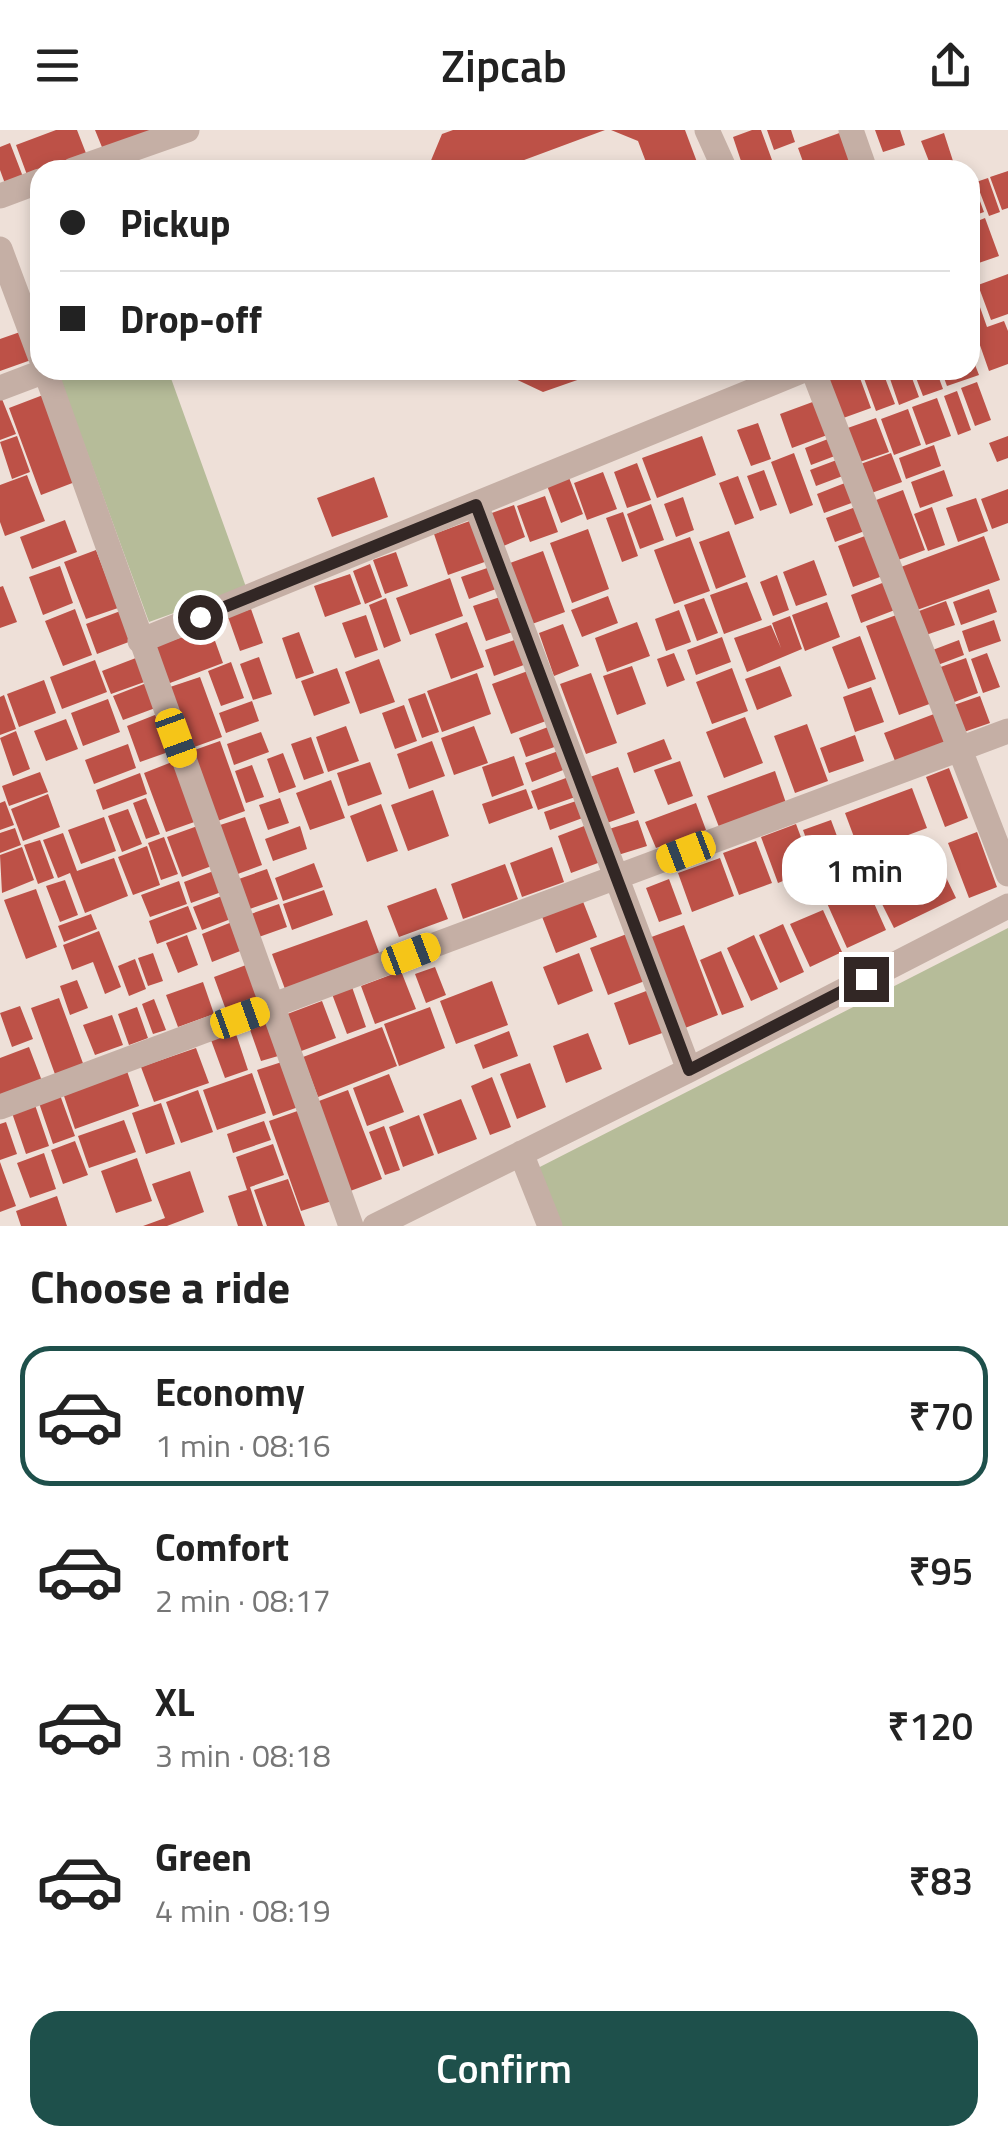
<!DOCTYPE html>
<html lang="en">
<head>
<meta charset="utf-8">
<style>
  body { margin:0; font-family:"Titillium Web",sans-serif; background:#f2f2f2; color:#222; height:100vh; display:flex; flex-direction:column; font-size:38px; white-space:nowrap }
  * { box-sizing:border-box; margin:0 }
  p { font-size:32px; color:#767676 }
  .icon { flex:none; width:55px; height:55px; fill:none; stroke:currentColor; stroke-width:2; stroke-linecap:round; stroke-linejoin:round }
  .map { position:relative; height:1096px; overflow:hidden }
  .panel { display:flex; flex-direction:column; background:#fff; flex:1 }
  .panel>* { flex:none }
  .banner { position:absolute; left:30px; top:30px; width:950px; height:220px; border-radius:30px; box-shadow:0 5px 15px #0003; display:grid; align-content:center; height:220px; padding:0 30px; background:#fff }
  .end { position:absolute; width:45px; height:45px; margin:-22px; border:12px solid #322725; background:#fff; box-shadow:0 0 0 5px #fff }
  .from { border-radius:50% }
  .bubble { position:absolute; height:70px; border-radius:30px; background:#fff; box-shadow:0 5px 15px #0003; font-size:32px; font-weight:600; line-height:70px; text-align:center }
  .car { position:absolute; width:30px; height:60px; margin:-30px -15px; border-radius:12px; box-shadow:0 0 8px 2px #0007; background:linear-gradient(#f5c518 24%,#345 0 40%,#f5c518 0 76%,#345 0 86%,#f5c518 0) }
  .banner b { display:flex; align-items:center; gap:35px; height:95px; font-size:38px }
  .banner b+b { border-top:2px solid #e0e0e0 }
  .banner i { width:25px; height:25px; background:#222 }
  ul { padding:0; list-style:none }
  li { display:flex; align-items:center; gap:30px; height:140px; margin:0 20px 15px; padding:0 10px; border:5px solid transparent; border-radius:30px }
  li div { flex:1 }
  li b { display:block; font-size:38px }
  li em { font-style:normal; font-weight:600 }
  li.current { border-color:#1e504b }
  li>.icon { width:90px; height:90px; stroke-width:1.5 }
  h2 { padding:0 30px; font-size:45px; line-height:120px }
  .action { display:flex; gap:20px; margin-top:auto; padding:20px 30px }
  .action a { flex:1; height:115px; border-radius:30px; background:#1e504b; color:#fff; font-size:40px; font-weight:600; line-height:115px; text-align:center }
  header { display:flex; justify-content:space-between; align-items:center; height:130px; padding:0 30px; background:#fff; font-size:45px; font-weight:600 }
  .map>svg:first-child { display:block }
  .green { fill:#b6bc99 }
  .building { fill:#bd5147 }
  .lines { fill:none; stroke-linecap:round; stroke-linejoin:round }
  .minor { stroke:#c5afa5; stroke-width:25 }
  .route { stroke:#322725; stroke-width:12 }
</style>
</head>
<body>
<header><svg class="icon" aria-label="menu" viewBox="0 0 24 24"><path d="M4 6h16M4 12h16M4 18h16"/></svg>Zipcab<svg class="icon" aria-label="share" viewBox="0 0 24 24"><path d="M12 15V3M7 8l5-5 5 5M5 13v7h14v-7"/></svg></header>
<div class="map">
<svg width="1008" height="1096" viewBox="0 0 1008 1096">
  <rect width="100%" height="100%" fill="#eee0d8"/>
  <path class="green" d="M57 240H168L246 457 149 492Z
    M1008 798V1096H558L530 1042Z"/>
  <path class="building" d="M56 0H77L89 31 65 40H40L30 53 16 15Z
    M95 0H176L106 27Z
    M453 0H605L497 40H427L442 4Z
    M611 0H685L700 40H649L638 11Z
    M752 0H761L772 30 744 40 733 7Z
    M767 0H791L795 12 774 20Z
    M875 0H900L905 15 883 22Z
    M845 1 858 37 806 40 798 18Z
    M944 3 953 31 932 39 921 11Z
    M10 13 25 52 7 59 0 40V17Z
    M1008 41V78L1002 80 990 47Z
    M970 44 984 82 970 87Z
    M988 48 1000 82 989 86 976 52Z
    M985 88 999 126 970 136V94Z
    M1008 144V184L991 190 978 155Z
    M975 163 987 197 1004 191 1008 201V234L989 241 975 201 970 203V165Z
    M20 202 31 230 0 241V209Z
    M970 222 979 245 947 256 941 240H970Z
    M496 240H603V241L543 262Z
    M839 240H857L871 278 835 291 820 247Z
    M869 240H882L895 274 876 281 862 243Z
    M887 240H909L919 267 899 275Z
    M913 240H936L943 259 923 266Z
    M977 252 991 290 975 296 961 258Z
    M957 261 971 300 958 305 944 266Z
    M0 264 16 304 0 310Z
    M43 265 75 352 41 365 9 278Z
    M937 268 951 306 926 315 912 277Z
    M818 270 830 304 792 318 780 284Z
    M908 279 921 315 894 325 881 289Z
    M876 288 889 322 854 334 842 300Z
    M758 293 771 329 751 336 737 300Z
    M17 306 30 342 12 349 0 312Z
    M702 306 716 345 657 368 642 328Z
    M1008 306V328L997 332 989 313Z
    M833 307 840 324 811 335 805 318Z
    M934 315 941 336 906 349 899 328Z
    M794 323 813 375 790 384 771 332Z
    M891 323 902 352 866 365 855 336Z
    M842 328 848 344 816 356 810 340Z
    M637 333 651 370 627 378 614 342Z
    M764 340 777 375 760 381 747 346Z
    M944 340 953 366 920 378 911 352Z
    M603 342 617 379 587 390 574 353Z
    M27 345 45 391 5 406 0 392V355Z
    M568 345 583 384 561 393 546 353Z
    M738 346 754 388 735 395 719 353Z
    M374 347 388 387 332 407 317 368Z
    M850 351 857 371 824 383 817 364Z
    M1008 359V393L992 399 981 369Z
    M903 360 925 420 890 433 868 373Z
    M545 366 558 402 530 412 517 376Z
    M683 367 694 400 676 407 664 374Z
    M976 368 988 401 958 412 946 378Z
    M651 374 664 410 640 419 627 384Z
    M514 375 525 407 501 417 489 384Z
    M861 375 870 399 835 412 826 388Z
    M932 377 945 415 928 421 914 384Z
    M623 382 638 426 622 432 606 388Z
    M478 388 493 429 448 445 434 404Z
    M65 390 77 422 32 439 20 407Z
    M588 399 609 459 572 473 550 413Z
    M729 401 746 447 716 459 699 412Z
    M873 403 888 444 853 457 838 416Z
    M984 406 1000 450 917 480 901 437Z
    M690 407 710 461 674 474 654 420Z
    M96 420 118 478 86 489 64 432Z
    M543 421 565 482 532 494 510 433Z
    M396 422 408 456 385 464 373 430Z
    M814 430 827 465 796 476 783 442Z
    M370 434 382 467 365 474 353 441Z
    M496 435 504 456 469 469 461 447Z
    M60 436 73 473 43 485 29 447Z
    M350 444 361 474 325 487 314 456Z
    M777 445 789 480 773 486 760 452Z
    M450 448 463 486 410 505 396 468Z
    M890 450 900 478 861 493 851 465Z
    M747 452 762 490 724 504 710 465Z
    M3 456 17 492 0 498V457Z
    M989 459 997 482 961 495 953 472Z
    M506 465 518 500 486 511 473 476Z
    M608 466 618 493 582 507 571 480Z
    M386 468 401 511 384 518 369 475Z
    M704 468 718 503 697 511 684 475Z
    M946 471 955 495 920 507 911 484Z
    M827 472 840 507 805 521 792 485Z
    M75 479 92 525 63 536 45 491Z
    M251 479 263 513 240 521 228 487Z
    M123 480 134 510 97 524 86 494Z
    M679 480 691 512 666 521 655 489Z
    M902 483 935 572 899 585 866 496Z
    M366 485 378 520 355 528 342 493Z
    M790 486 802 519 747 542 734 508 771 495 781 518 772 493Z
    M994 490 1001 511 969 522 962 501Z
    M467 492 484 537 451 549 435 504Z
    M637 492 650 526 607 542 595 508Z
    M563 494 579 536 554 546 539 503Z
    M210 497 223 533 162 556 149 519Z
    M299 502 314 543 296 549 282 508Z
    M860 506 876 549 848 559 832 517Z
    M523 507 532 532 494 546 485 520Z
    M722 507 731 532 696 545 687 520Z
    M959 510 964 525 935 536 930 521Z
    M674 523 685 550 667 557 657 529Z
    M987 523 1000 557 983 563 971 529Z
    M141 526 150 550 111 564 102 541Z
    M259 527 272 564 253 570 240 534Z
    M966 528 978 563 944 576 935 539Z
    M379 529 395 572 360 584 345 542Z
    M95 530 107 562 62 579 50 547Z
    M231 532 244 568 221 576 208 541Z
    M632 536 646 574 617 585 603 546Z
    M780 536 792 566 757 580 745 549Z
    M337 538 350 573 314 586 301 551Z
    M536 538 554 588 511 604 492 554Z
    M732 538 748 581 712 594 696 552Z
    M477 543 491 584 442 602 427 561Z
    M591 543 617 613 586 624 560 554Z
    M200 547 222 607 186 620 164 559Z
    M44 550 56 583 19 597 7 564Z
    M149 552 158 577 123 590 113 566Z
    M871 557 884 592 855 602 843 567Z
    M425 563 439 602 422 608 408 569Z
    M4 565 16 599 0 605V567Z
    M980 566 990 593 961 603 951 576Z
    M108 569 120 602 83 616 71 583Z
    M252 571 259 591 226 603 219 583Z
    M404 575 417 611 395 619 382 583Z
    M160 583 174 620 140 632 127 596Z
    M934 584 945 613 895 631 884 603Z
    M745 587 763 633 724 648 706 602Z
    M66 589 78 619 46 631 34 601Z
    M556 594 563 614 526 627 519 608Z
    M807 594 828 651 795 663 774 606Z
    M346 596 359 631 328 642 316 607Z
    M474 596 488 633 454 645 441 608Z
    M16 601 30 639 13 646 0 608Z
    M261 602 269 622 234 635 227 614Z
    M855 605 864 631 829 643 820 618Z
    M311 607 324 643 304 650 291 614Z
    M664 609 672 629 634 643 627 623Z
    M220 611 245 681 212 693 186 623Z
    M432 611 445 646 409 659 397 624Z
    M128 614 136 638 94 654 85 630Z
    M564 619 571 637 532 652 525 633Z
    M283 623 296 657 279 663 267 629Z
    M514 626 524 655 492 667 482 637Z
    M177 630 200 690 166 702 144 643Z
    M680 631 693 666 668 675 654 640Z
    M370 632 382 664 348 676 337 643Z
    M252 635 264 667 246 673 235 641Z
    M618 637 635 683 607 693 590 647Z
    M949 638 968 688 945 697 926 647Z
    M775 641 786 673 719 697 707 666Z
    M40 642 48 662 9 676 2 656Z
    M140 643 147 664 103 680 96 660Z
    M574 645 581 665 538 680 531 661Z
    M331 650 345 688 310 700 296 663Z
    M912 658 927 698 860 723 845 683Z
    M526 659 533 678 489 694 482 674Z
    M433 660 449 706 408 721 391 675Z
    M48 664 60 697 23 711 11 679Z
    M146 668 160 704 146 709 133 673Z
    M280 668 289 693 268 700 259 675Z
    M582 669 588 686 550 700 544 682Z
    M5 671 14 695 0 700V673Z
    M696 673 706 700 656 718 645 692Z
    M381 674 398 721 367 732 350 686Z
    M128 679 142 714 122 722 108 686Z
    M104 687 116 721 81 734 68 700Z
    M245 687 262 735 235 745 217 696Z
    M638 690 647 716 618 725 609 699Z
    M831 690 847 733 819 744 803 700Z
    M592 693 606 730 571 743 558 706Z
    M203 694 217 734 182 747 167 707Z
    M796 694 813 739 778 753 761 707Z
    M300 696 307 719 273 731 265 709Z
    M15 698 21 715 0 723V703Z
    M977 702 997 757 969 768 948 713Z
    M63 703 77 741 114 728 128 766 85 783 70 743 58 748 43 710Z
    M164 707 178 744 161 750 148 713Z
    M40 710 54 748 38 754 24 715Z
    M756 711 772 753 739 765 723 723Z
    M147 716 160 755 133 765 118 727Z
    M22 717 34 750 2 763 0 725Z
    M552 717 564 752 522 767 510 733Z
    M932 718 956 768 894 798 869 748Z
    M720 728 734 766 692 782 678 743Z
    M314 733 323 757 283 771 275 748Z
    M505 734 518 769 463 789 451 754Z
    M219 739 227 760 191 773 184 752Z
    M267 739 278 769 247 780 236 750Z
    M669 749 682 784 659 792 646 758Z
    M65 750 78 785 60 792 46 756Z
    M179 751 187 774 150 787 141 765Z
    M865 753 886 800 847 818 826 771Z
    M436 758 448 789 399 807 387 776Z
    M36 759 57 817 26 829 4 770Z
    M324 760 333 785 292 800 283 774Z
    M227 764 236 787 202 800 193 777Z
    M582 769 597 807 556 823 541 784Z
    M279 774 287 797 256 808 248 785Z
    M188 776 197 799 157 814 149 791Z
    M823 780 842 822 810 837 790 794Z
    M91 784 97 799 64 812 58 796Z
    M237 790 248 818 212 832 202 804Z
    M367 790 380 825 285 859 272 824Z
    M783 794 804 842 780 853 759 805Z
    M684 795 718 885 680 900 646 809Z
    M99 801 121 857 105 864 93 832 72 840 63 815Z
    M632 802 650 849 608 865 590 818Z
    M187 805 198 835 178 843 166 813Z
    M754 805 778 859 751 871 727 818Z
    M721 821 744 877 722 885 700 830Z
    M153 823 163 851 148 856 138 828Z
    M579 823 593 861 558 875 543 837Z
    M135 829 146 859 129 866 118 836Z
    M246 835 259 868 226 880 214 847Z
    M435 837 446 865 426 873 415 844Z
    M401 841 416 879 375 894 361 856Z
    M77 850 88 878 70 885 60 856Z
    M492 851 508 895 456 914 440 871Z
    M203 852 214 884 178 897 166 865Z
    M352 857 366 897 347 904 332 864Z
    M649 860 665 902 629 915 614 873Z
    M59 868 84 936 56 947 31 878Z
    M154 869 166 900 153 904 142 874Z
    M322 871 336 908 296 923 282 886Z
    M20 876 33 909 12 917 0 883Z
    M137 877 148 908 129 915 118 884Z
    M430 877 445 918 399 936 384 894Z
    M112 885 123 915 95 925 83 895Z
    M272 886 285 924 261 931 248 894Z
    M382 897 397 936 318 967 303 927Z
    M235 901 248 940 225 948 211 910Z
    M509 901 518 926 483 939 474 915Z
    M588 903 602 939 566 953 553 916Z
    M29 917 42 951 0 967V928Z
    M196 918 209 953 154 972 141 937Z
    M288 930 304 975 273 986 257 940Z
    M530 933 546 977 517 989 500 944Z
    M127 941 139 976 75 999 63 963Z
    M252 943 266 983 217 1000 203 960Z
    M389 944 404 982 367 996 353 958Z
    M492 947 511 997 490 1005 471 956Z
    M198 960 213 1002 181 1013 166 972Z
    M348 960 382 1049 345 1063 311 974Z
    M60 965 75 1006 53 1014 39 973Z
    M461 969 477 1009 438 1024 423 984Z
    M161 973 175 1014 146 1024 132 983Z
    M35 975 49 1016 26 1024 12 983Z
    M306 978 338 1069 301 1081 269 991Z
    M419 985 434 1025 403 1037 389 997Z
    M124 990 136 1022 89 1038 78 1006Z
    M264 991 271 1010 233 1023 227 1004Z
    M6 992 17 1024 0 1030V994Z
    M384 996 400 1040 385 1045 369 1002Z
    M75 1011 88 1045 63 1054 51 1020Z
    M273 1014 284 1045 250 1057 263 1096H238L228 1066 247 1060 236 1027Z
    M44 1023 56 1059 30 1068 17 1033Z
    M137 1028 152 1071 116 1083 101 1041Z
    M0 1032 16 1076 0 1082Z
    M190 1041 204 1082 167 1096H143L165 1088 152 1054Z
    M288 1049 305 1096H267L254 1060Z
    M57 1066 67 1096H21L16 1081Z"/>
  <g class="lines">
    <path class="minor" d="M707 0 725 40
      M851 0 865 40
      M73 40 187 0
      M0 66 40 51
      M0 119 40 226
      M45 240 351 1096
      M813 240 1008 744
      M0 258 45 241
      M476 375 689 940
      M140 511 804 240
      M0 977 1008 601
      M521 1023 550 1096
      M375 1096 689 940 1008 776"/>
  </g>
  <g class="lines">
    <path class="route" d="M200 487 476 375 689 940 866 849"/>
  </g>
</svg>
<i class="end from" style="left:200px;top:487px"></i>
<i class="end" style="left:866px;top:849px"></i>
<div class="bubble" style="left:782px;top:705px;width:165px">1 min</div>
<i class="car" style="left:176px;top:608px;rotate:160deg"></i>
<i class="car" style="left:686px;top:722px;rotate:249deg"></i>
<i class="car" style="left:411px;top:824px;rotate:69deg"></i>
<i class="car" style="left:240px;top:888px;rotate:70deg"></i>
<div class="banner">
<b><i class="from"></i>Pickup</b>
<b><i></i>Drop-off</b>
</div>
</div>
<section class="panel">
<h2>Choose a ride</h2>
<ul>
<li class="current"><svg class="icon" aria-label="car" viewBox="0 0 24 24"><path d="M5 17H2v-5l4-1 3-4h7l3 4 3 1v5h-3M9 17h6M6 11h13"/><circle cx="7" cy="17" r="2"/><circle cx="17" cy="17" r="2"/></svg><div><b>Economy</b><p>1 min · 08:16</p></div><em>₹70</em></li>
<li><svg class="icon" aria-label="car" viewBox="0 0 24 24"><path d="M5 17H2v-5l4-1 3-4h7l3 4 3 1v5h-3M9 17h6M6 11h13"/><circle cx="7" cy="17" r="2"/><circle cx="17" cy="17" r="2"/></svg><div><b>Comfort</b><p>2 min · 08:17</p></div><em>₹95</em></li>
<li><svg class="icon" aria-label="car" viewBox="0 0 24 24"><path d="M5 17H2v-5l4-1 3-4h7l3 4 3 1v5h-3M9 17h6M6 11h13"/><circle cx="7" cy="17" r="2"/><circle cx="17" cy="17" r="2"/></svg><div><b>XL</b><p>3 min · 08:18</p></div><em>₹120</em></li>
<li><svg class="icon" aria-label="car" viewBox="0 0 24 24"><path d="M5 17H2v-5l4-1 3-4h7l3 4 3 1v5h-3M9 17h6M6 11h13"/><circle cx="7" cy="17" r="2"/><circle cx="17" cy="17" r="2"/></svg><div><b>Green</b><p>4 min · 08:19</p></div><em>₹83</em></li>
</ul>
<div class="action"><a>Confirm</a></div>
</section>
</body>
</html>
